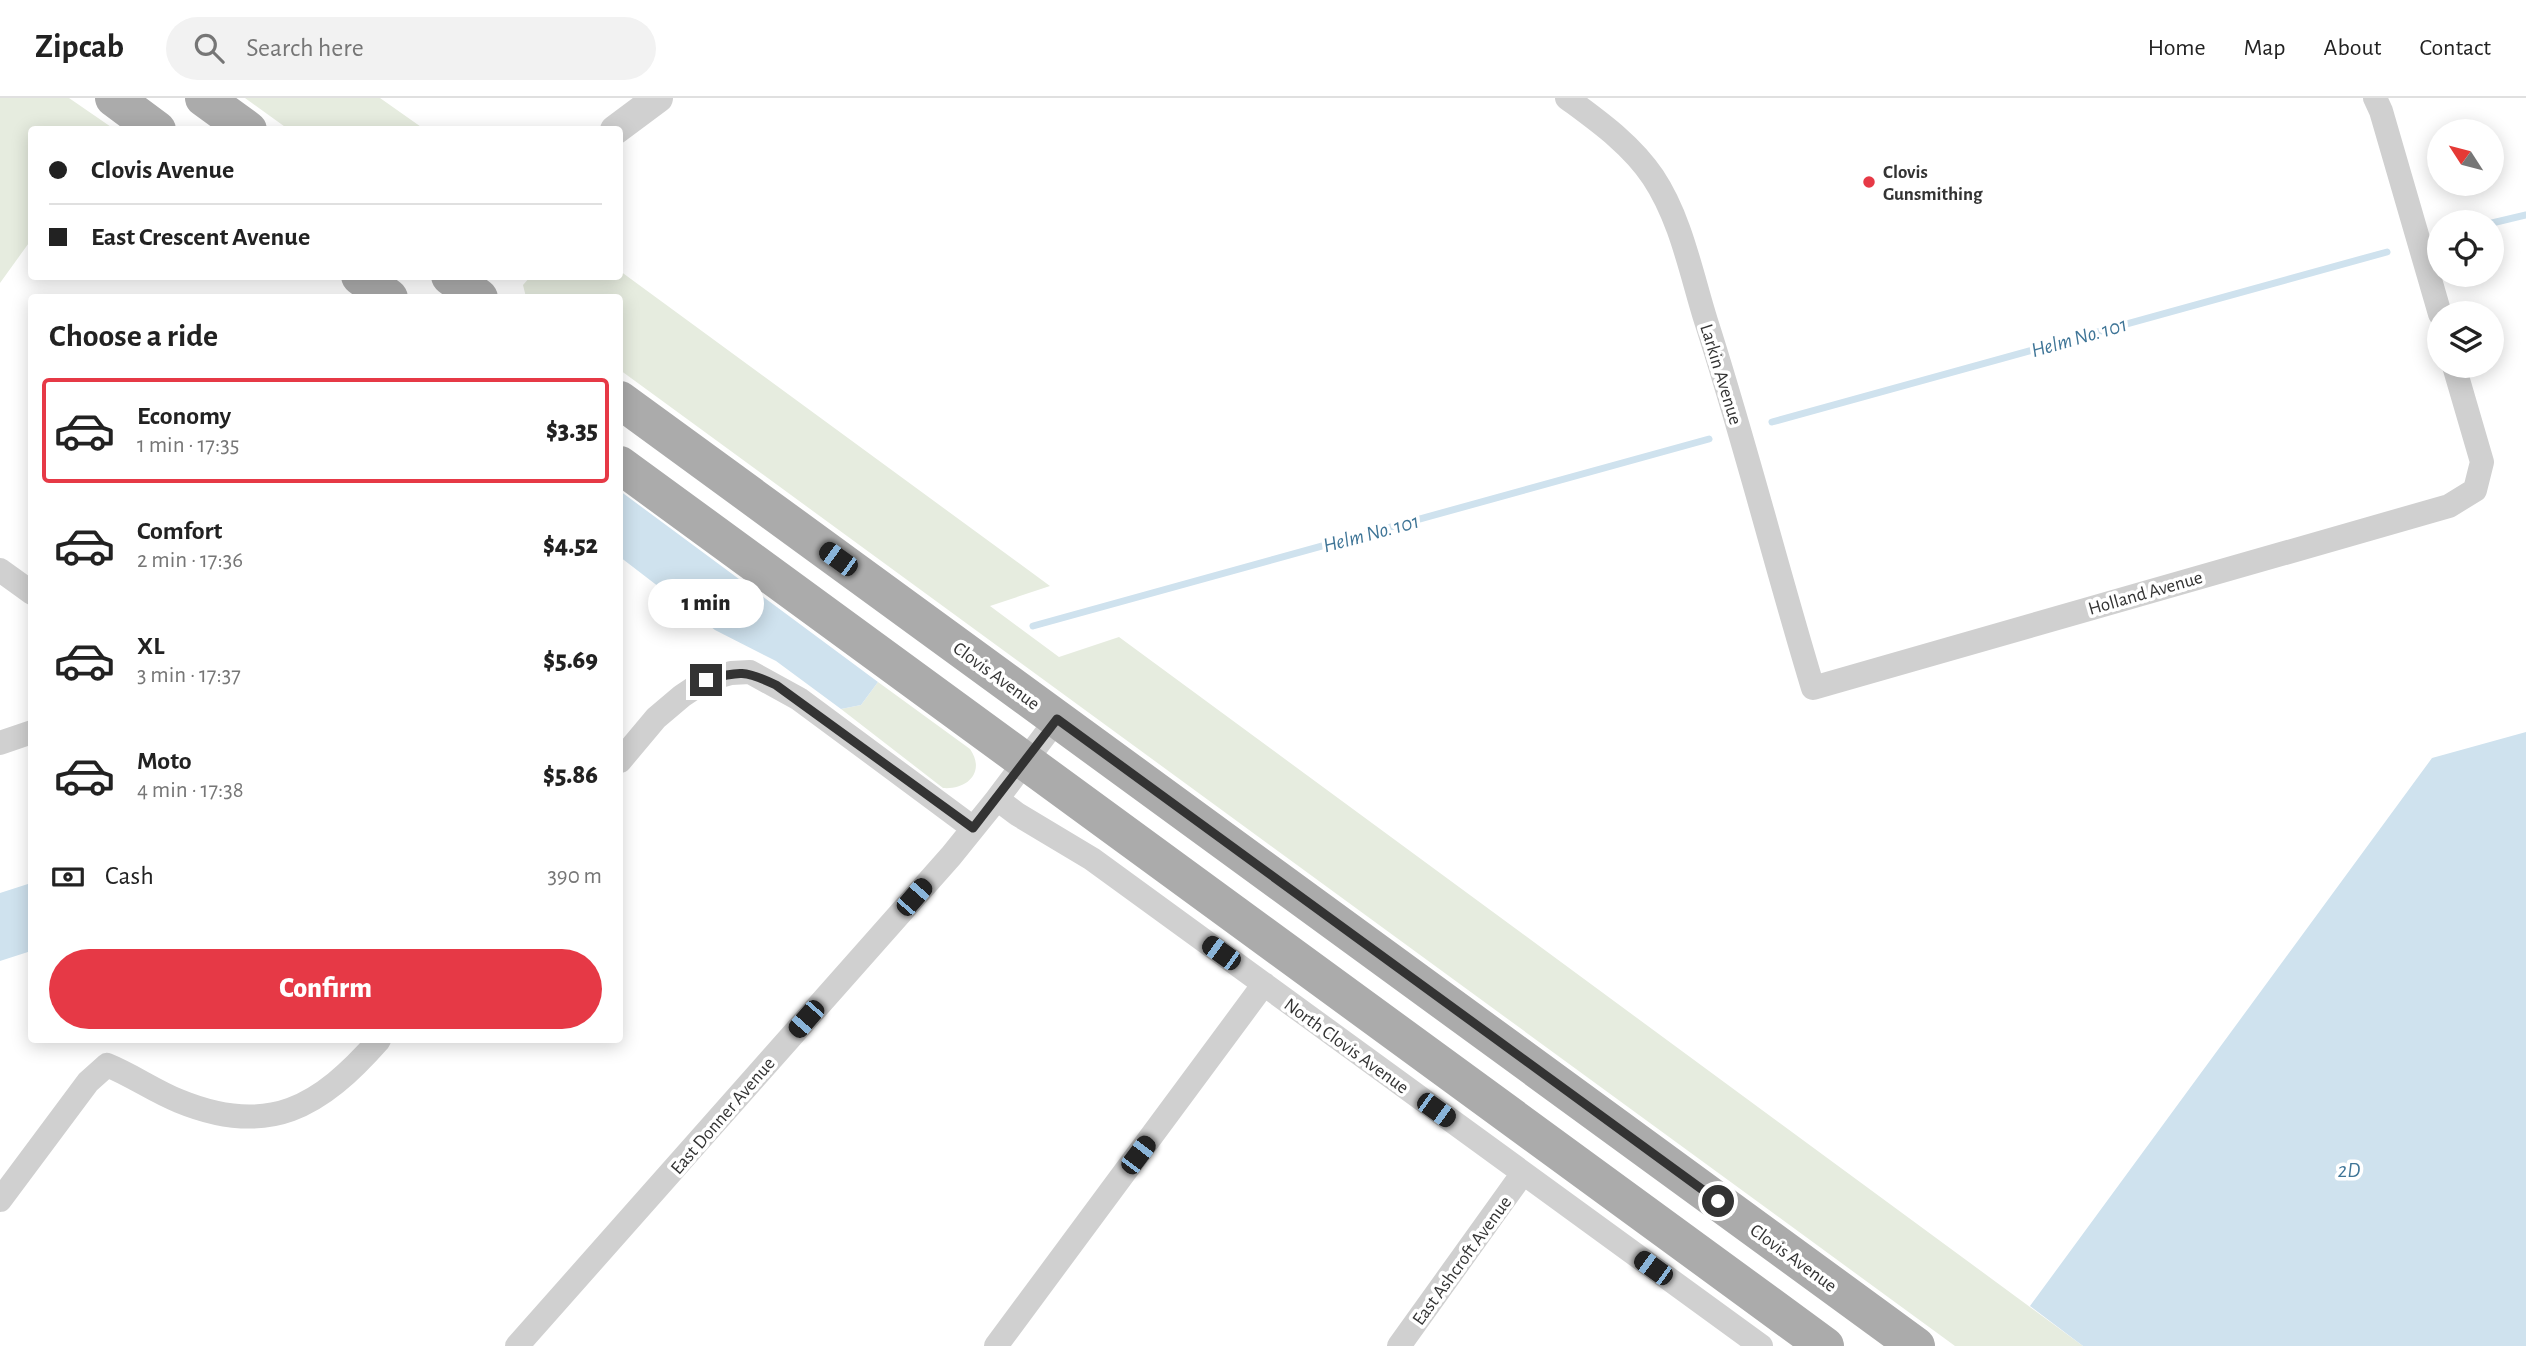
<!DOCTYPE html>
<html lang="en">
<head>
<meta charset="utf-8">
<style>
  body { margin:0; font-family:"Alegreya Sans",sans-serif; background:#f2f2f2; color:#222; height:100vh; display:flex; flex-direction:column; font-size:26px; white-space:nowrap }
  * { box-sizing:border-box; margin:0 }
  p { font-size:23px; color:#767676 }
  .icon { flex:none; width:38px; height:38px; fill:none; stroke:currentColor; stroke-width:2; stroke-linecap:round; stroke-linejoin:round }
  .map { position:relative; flex:1; overflow:hidden }
  .sheet { position:absolute; left:28px; top:196px; width:595px; height:749px; display:flex; flex-direction:column; background:#fff; border-radius:7px; box-shadow:0 4px 18px #0003 }
  .sheet>* { flex:none }
  .banner { position:absolute; left:28px; top:28px; width:595px; height:154px; border-radius:7px; box-shadow:0 4px 18px #0003; display:grid; align-content:center; height:154px; padding:0 21px; background:#fff }
  .needle { width:46px; rotate:306deg }
  .tools { position:absolute; left:2427px; top:21px; display:grid; gap:14px }
  .tools a { display:grid; place-items:center; width:77px; height:77px; border-radius:50%; background:#fff; box-shadow:0 4px 18px #0003; font-size:35px }
  .end { position:absolute; width:32px; height:32px; margin:-16px; border:9px solid #333; background:#fff; box-shadow:0 0 0 4px #fff }
  .from { border-radius:50% }
  .bubble { position:absolute; height:49px; border-radius:24px; background:#fff; box-shadow:0 4px 18px #0003; font-size:23px; font-weight:800; line-height:49px; text-align:center }
  .car { position:absolute; width:21px; height:42px; margin:-21px -10px; border-radius:9px; box-shadow:0 0 5px 2px #0007; background:linear-gradient(#222 24%,#8ab4d8 0 40%,#222 0 76%,#8ab4d8 0 86%,#222 0) }
  .banner b { display:flex; align-items:center; gap:24px; height:66px; font-size:26px }
  .banner b+b { border-top:2px solid #e0e0e0 }
  .banner i { width:18px; height:18px; background:#222 }
  ul { padding:0; list-style:none }
  li { display:flex; align-items:center; gap:21px; height:105px; margin:0 14px 10px; padding:0 7px; border:4px solid transparent; border-radius:7px }
  li div { flex:1 }
  li b { display:block; font-size:26px }
  li em { font-style:normal; font-weight:800 }
  li.selected { border-color:#e63946 }
  li>.icon { width:63px; height:63px; stroke-width:1.5 }
  h2 { padding:0 21px; font-size:32px; line-height:84px }
  .pay { display:flex; align-items:center; gap:18px; height:77px; padding:0 21px; font-size:26px }
  .pay p { margin-inline-start:auto }
  .primary-button { display:flex; gap:14px; margin-top:auto; padding:14px 21px }
  .primary-button a { flex:1; height:80px; border-radius:42px; background:#e63946; color:#fff; font-size:28px; font-weight:800; line-height:80px; text-align:center }
  header { display:flex; align-items:center; gap:42px; box-sizing:border-box; height:98px; padding:0 35px; background:#fff; border-bottom:2px solid #e0e0e0 }
  header strong { font-size:33px }
  nav { display:flex; gap:38px; margin-inline-start:auto; font-size:24px }
  .search { width:490px; height:63px; background:#f2f2f2; display:flex; align-items:center; gap:18px; box-sizing:border-box; padding:0 24px; border-radius:38px; color:#767676; font-size:26px }
  .map>svg:first-child { display:block }
  .green { fill:#e6ecdf }
  .water { fill:#cfe2ee }
  .lines { fill:none; stroke-linecap:round; stroke-linejoin:round }
  .stream { stroke:#cfe2ee; stroke-width:7 }
  .minor { stroke:#d0d0d0; stroke-width:24 }
  .tertiary { stroke:#d0d0d0; stroke-width:30 }
  .primary { stroke:#ababab; stroke-width:38 }
  .route { stroke:#333; stroke-width:9 }
  .poi-dot { fill:#e63946; stroke:#fff; stroke-width:2.5 }
  .labels { text-anchor:middle; stroke-width:7; stroke-linejoin:round; paint-order:stroke }
  .poi-label { font-size:19px; font-weight:bold; fill:#333; stroke:#fff; text-anchor:start }
  .street-label { font-size:19px; fill:#333; stroke:#fff }
  .water-label { font-size:21px; font-style:italic; fill:#3f7597; stroke:#fff }
</style>
</head>
<body>
<header>
<strong>Zipcab</strong>
<div class="search"><svg class="icon" aria-label="search" viewBox="0 0 24 24"><circle cx="10" cy="10" r="6"/><path d="M15 15l6 6"/></svg>Search here</div>
<nav><a>Home</a><a>Map</a><a>About</a><a>Contact</a></nav>
</header>
<div class="map">
<svg width="2526" height="1248" viewBox="0 0 2526 1248">
  <rect width="100%" height="100%" fill="#fff"/>
  <path class="green" d="M0 0H69L114 31 32 32 31 142 0 185Z
    M245 0H380L424 31H288Z
    M620 173 1050 488 990 508 1059 559 1119 539 2083 1248H1955L620 272V200L526 199 523 187 530 179 620 178Z
    M878 584 970 651C986 674 967 692 943 690L841 611 861 607Z"/>
  <path class="water" d="M620 393 878 584 861 607 841 611 776 563 715 532 620 459Z
    M2526 634V1248H2083L2030 1208 2432 660Z
    M31 785V853L0 863V795Z"/>
  <g class="lines">
    <path class="stream" d="M2492 125 2526 117
      M1772 324 2387 154
      M1033 528 1709 341"/>
    <path class="minor" d="M1567 0C1598 23 1631 46 1653 79 1681 121 1691 175 1706 223 1745 344 1776 468 1813 590L2449 408 2475 392 2482 364 2454 268
      M2375 0 2381 13 2440 216
      M0 472 32 495
      M0 645 32 634
      M620 663 656 620 682 598 706 582 731 575 750 574 799 601 973 730
      M997 701 1017 716 1092 761 1761 1248
      M0 1102 88 984 107 967C132 977 154 993 179 1003 269 1040 320 1009 379 942
      M517 1248 951 758 997 701 1057 621
      M996 1248 1264 886
      M1399 1248 1523 1075"/>
    <path class="tertiary" d="M615 32 658 0"/>
    <path class="primary" d="M114 0 157 32
      M204 0 248 32
      M360 178 389 200
      M450 178 479 200
      M620 302 1916 1248
      M620 367 1825 1248"/>
  </g>
  <g class="lines">
    <path class="route" d="M706 582C740 573 745 572 776 587L973 730 1057 621 1718 1103"/>
  </g>
  <circle class="poi-dot" cx="1869" cy="84" r="7"/>
  <g class="labels">
    <g class="poi-label">
      <text x="1883" y="80">Clovis<tspan x="1883" dy="22">Gunsmithing</tspan></text>
    </g>
    <g class="street-label">
      <text transform="translate(1722 276) rotate(73)" y="7">Larkin Avenue</text>
      <text transform="translate(2145 494) rotate(-16)" y="7">Holland Avenue</text>
      <text transform="translate(997 577) rotate(36)" y="7">Clovis Avenue</text>
      <text transform="translate(1347 947) rotate(36)" y="7">North Clovis Avenue</text>
      <text transform="translate(722 1017) rotate(-49)" y="7">East Donner Avenue</text>
      <text transform="translate(1794 1159) rotate(36)" y="7">Clovis Avenue</text>
      <text transform="translate(1461 1162) rotate(-54)" y="7">East Ashcroft Avenue</text>
    </g>
    <g class="water-label">
      <text transform="translate(2079 239) rotate(-16)" y="7">Helm No. 101</text>
      <text transform="translate(1371 435) rotate(-15)" y="7">Helm No. 101</text>
      <text x="2349" y="1079">2D</text>
    </g>
  </g>
</svg>
<div class="tools">
<a><svg class="needle" viewBox="-14 -14 28 28"><path d="M0-13l5 13h-10z" fill="#e53935"/><path d="M0 13l5-13h-10z" fill="#767676"/></svg></a>
<a><svg class="icon" aria-label="locate" viewBox="0 0 24 24"><circle cx="12" cy="12" r="6"/><path d="M12 2v4M12 18v4M2 12h4M18 12h4"/></svg></a>
<a><svg class="icon" aria-label="layers" viewBox="0 0 24 24"><path d="M12 4l9 5-9 5-9-5zM3 14l9 5 9-5"/></svg></a>
</div>
<i class="end from" style="left:1718px;top:1103px"></i>
<i class="end" style="left:706px;top:582px"></i>
<div class="bubble" style="left:648px;top:481px;width:116px">1 min</div>
<i class="car" style="left:838px;top:461px;rotate:306deg"></i>
<i class="car" style="left:914px;top:799px;rotate:41deg"></i>
<i class="car" style="left:1221px;top:855px;rotate:306deg"></i>
<i class="car" style="left:806px;top:921px;rotate:221deg"></i>
<i class="car" style="left:1436px;top:1012px;rotate:126deg"></i>
<i class="car" style="left:1138px;top:1057px;rotate:37deg"></i>
<i class="car" style="left:1653px;top:1170px;rotate:306deg"></i>
<div class="banner">
<b><i class="from"></i>Clovis Avenue</b>
<b><i></i>East Crescent Avenue</b>
</div>
<section class="sheet">
<h2>Choose a ride</h2>
<ul>
<li class="selected"><svg class="icon" aria-label="car" viewBox="0 0 24 24"><path d="M5 17H2v-5l4-1 3-4h7l3 4 3 1v5h-3M9 17h6M6 11h13"/><circle cx="7" cy="17" r="2"/><circle cx="17" cy="17" r="2"/></svg><div><b>Economy</b><p>1 min · 17:35</p></div><em>$3.35</em></li>
<li><svg class="icon" aria-label="car" viewBox="0 0 24 24"><path d="M5 17H2v-5l4-1 3-4h7l3 4 3 1v5h-3M9 17h6M6 11h13"/><circle cx="7" cy="17" r="2"/><circle cx="17" cy="17" r="2"/></svg><div><b>Comfort</b><p>2 min · 17:36</p></div><em>$4.52</em></li>
<li><svg class="icon" aria-label="car" viewBox="0 0 24 24"><path d="M5 17H2v-5l4-1 3-4h7l3 4 3 1v5h-3M9 17h6M6 11h13"/><circle cx="7" cy="17" r="2"/><circle cx="17" cy="17" r="2"/></svg><div><b>XL</b><p>3 min · 17:37</p></div><em>$5.69</em></li>
<li><svg class="icon" aria-label="car" viewBox="0 0 24 24"><path d="M5 17H2v-5l4-1 3-4h7l3 4 3 1v5h-3M9 17h6M6 11h13"/><circle cx="7" cy="17" r="2"/><circle cx="17" cy="17" r="2"/></svg><div><b>Moto</b><p>4 min · 17:38</p></div><em>$5.86</em></li>
</ul>
<div class="pay"><svg class="icon" aria-label="cash" viewBox="0 0 24 24"><path d="M3 7h18v10H3z"/><circle cx="12" cy="12" r="2"/></svg>Cash<p>390 m</p></div>
<div class="primary-button"><a>Confirm</a></div>
</section>
</div>
</body>
</html>
